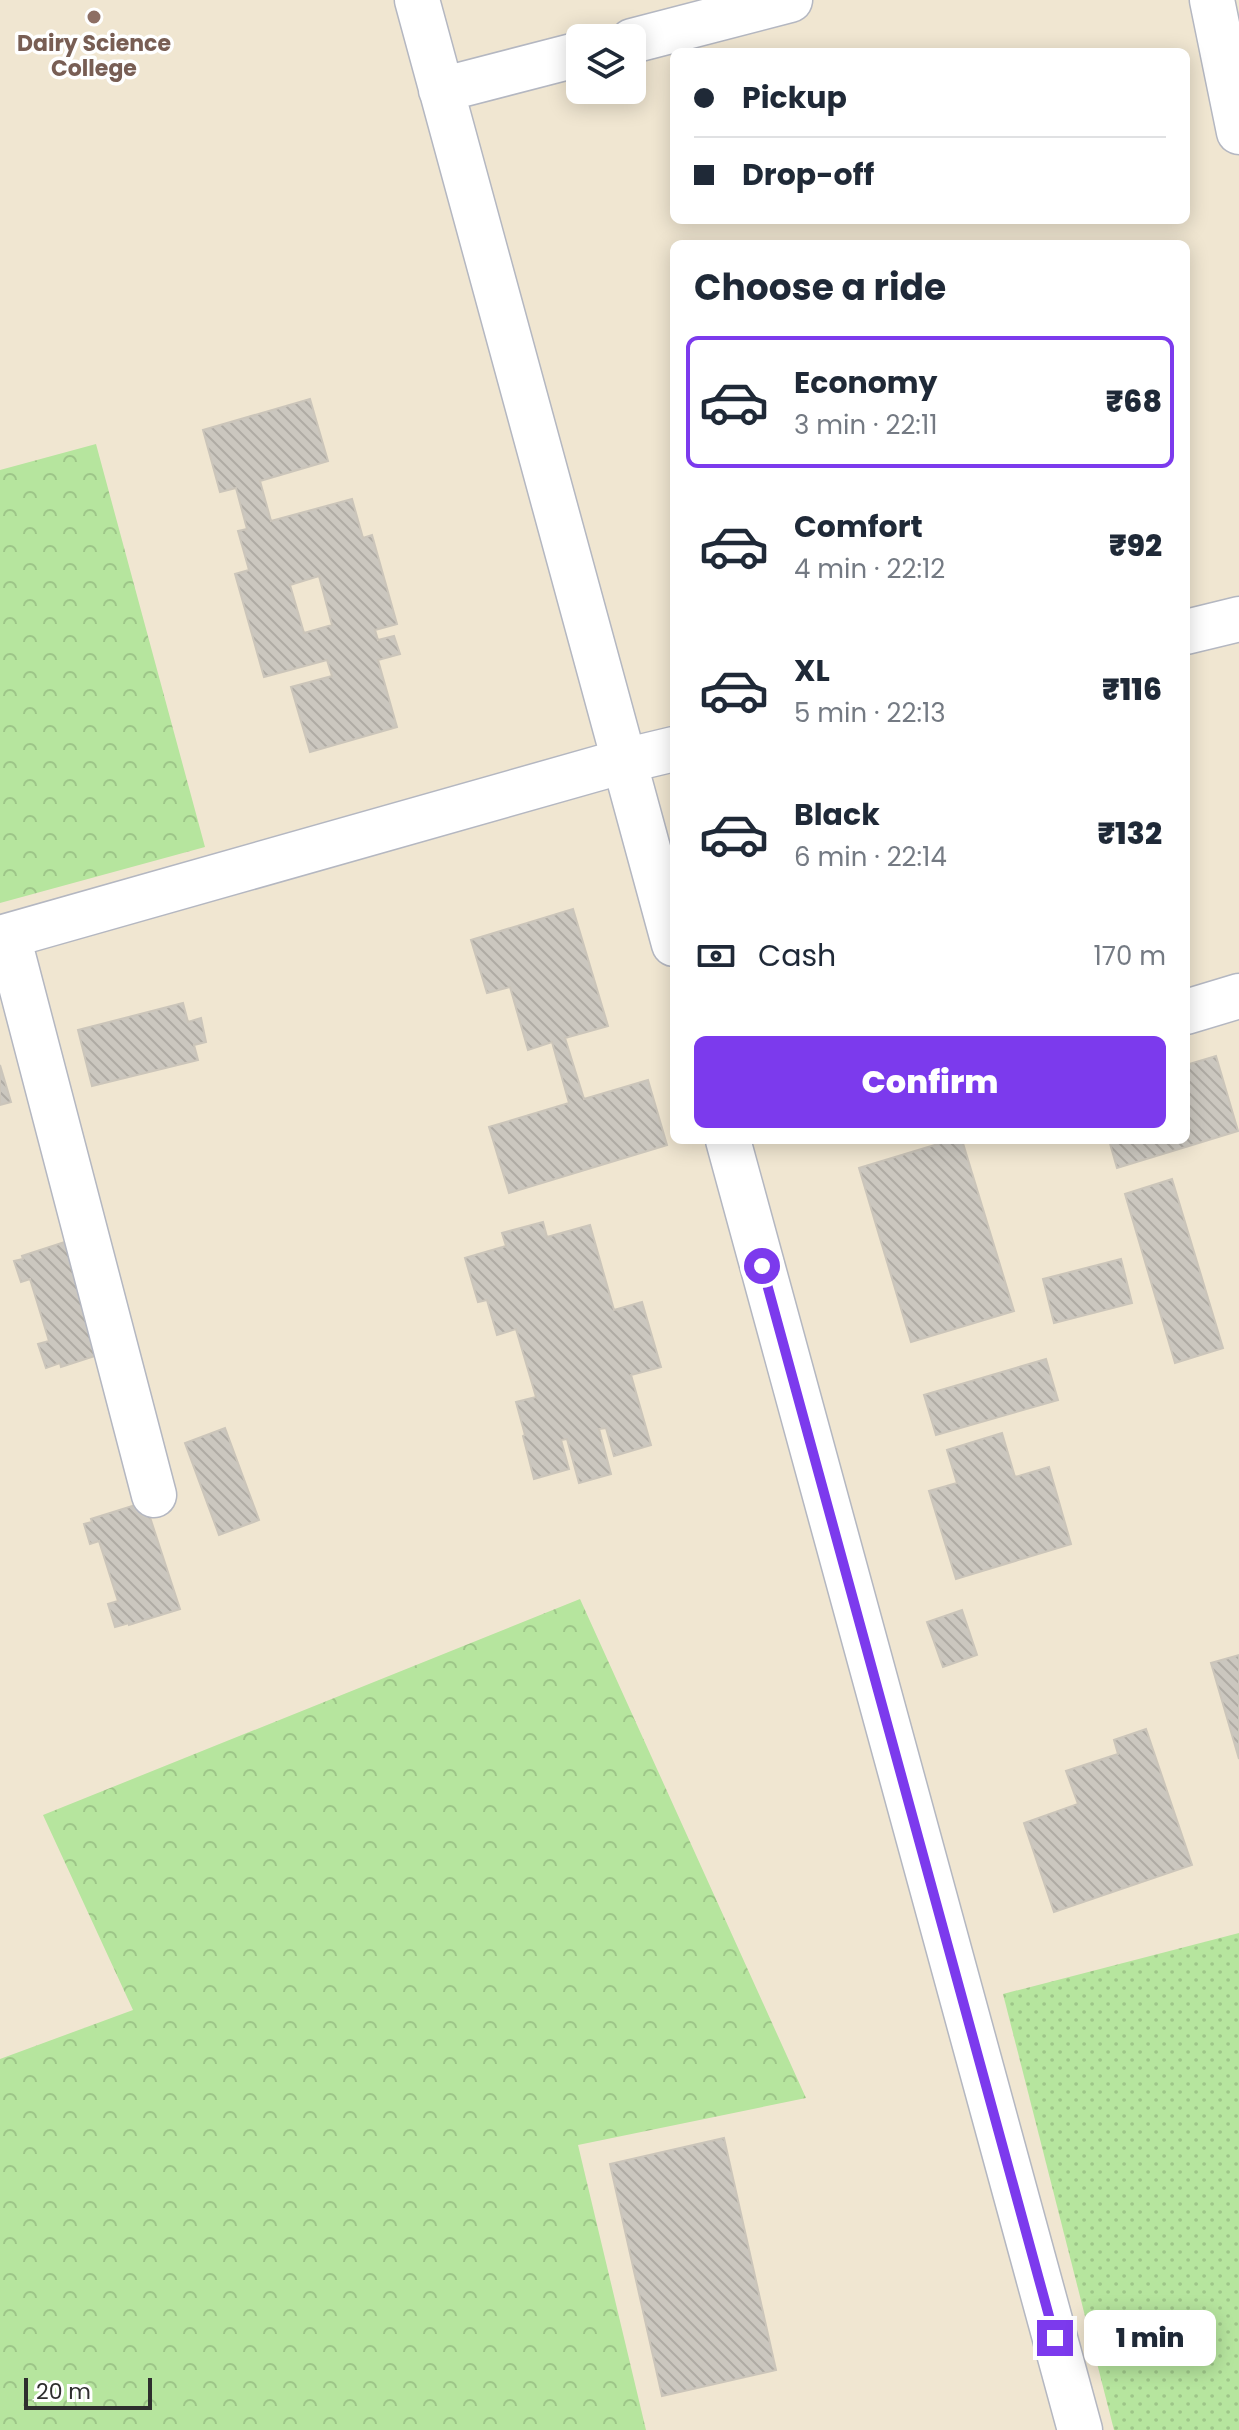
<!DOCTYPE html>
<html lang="en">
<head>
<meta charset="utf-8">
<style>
  body { margin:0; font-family:Poppins,sans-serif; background:#f6f6f7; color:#1f2937; height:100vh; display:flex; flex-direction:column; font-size:30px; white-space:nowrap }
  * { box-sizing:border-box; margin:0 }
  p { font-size:26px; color:#747a83 }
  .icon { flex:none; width:44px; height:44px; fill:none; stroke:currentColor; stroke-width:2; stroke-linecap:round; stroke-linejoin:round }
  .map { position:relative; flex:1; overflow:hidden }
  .details { position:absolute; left:670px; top:240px; width:520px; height:904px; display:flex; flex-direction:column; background:#fff; border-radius:12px; box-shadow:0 4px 20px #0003 }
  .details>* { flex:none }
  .banner { position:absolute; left:670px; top:48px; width:520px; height:176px; border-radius:12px; box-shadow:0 4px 20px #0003; display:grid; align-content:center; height:176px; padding:0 24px; background:#fff }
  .controls { position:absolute; left:566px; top:24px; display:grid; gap:16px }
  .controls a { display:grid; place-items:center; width:80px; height:80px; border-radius:12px; background:#fff; box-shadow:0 4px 20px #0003; font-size:40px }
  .scale { position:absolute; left:24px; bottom:20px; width:128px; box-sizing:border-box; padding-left:8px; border:4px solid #2e2e2e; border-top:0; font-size:22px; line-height:28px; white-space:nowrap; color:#2e2e2e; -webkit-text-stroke:6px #fff; paint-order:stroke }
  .end { position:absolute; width:36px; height:36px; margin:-18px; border:10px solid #7c3aed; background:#fff; box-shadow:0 0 0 4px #fff }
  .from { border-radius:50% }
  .bubble { position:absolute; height:56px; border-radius:12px; background:#fff; box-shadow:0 4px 20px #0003; font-size:26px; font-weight:800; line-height:56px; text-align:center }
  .banner b { display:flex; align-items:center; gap:28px; height:76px; font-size:30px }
  .banner b+b { border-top:2px solid #e0e1e3 }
  .banner i { width:20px; height:20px; background:#1f2937 }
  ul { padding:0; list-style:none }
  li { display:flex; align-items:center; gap:24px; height:132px; margin:0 16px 12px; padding:0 8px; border:4px solid transparent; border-radius:12px }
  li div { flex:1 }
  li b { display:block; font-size:30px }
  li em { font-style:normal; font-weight:800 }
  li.on { border-color:#7c3aed }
  li>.icon { width:72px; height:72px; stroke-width:1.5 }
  h2 { padding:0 24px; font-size:36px; line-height:96px }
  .pay { display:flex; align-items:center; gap:20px; height:88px; padding:0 24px; font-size:30px }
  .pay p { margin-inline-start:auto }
  .cta { display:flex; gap:16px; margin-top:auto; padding:16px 24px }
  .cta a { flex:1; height:92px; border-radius:12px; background:#7c3aed; color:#fff; font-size:32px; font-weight:800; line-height:92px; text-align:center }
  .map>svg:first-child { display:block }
  .education { fill:#f0e6d1; fill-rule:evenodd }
  .grass { fill:url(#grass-dots) }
  .park { fill:url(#park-crowns) }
  .building { fill:url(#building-back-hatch); stroke:#cbc5ba; stroke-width:2; fill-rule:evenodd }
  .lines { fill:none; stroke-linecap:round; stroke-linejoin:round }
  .minor-casing { stroke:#b4b7c1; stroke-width:47 }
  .minor { stroke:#fff; stroke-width:44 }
  .route { stroke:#7c3aed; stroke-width:10 }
  .education-dot { fill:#8d6e63; stroke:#fff; stroke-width:3 }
  .labels { text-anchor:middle; stroke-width:7; stroke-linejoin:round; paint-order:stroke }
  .education-label { font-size:22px; font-weight:bold; fill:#785e54; stroke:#fff }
</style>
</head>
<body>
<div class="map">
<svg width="1239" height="2430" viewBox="0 0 1239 2430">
  <defs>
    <pattern id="grass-dots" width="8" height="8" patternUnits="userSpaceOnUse" patternTransform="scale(2)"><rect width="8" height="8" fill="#b6e59e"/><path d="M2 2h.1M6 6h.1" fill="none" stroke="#9dc588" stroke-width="1.8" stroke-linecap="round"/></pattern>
    <pattern id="park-crowns" width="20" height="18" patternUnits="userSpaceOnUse" patternTransform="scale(2)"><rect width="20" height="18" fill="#b6e59e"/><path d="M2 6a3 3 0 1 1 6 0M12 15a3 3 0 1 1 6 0" fill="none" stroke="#9dc588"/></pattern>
    <pattern id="building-back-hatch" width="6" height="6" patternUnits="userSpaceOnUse" patternTransform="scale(2)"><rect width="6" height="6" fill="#cbc7bf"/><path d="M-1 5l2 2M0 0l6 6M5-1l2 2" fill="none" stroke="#afaba4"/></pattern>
  </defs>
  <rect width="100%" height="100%" fill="#efe9e1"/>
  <path class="education" d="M0 0H1239V2430H0ZM580 38H632V90H580ZM674 52H1186V220H674ZM674 244H1186V1140H674Z"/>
  <path class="grass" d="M1239 1933V2430H1114L1003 1994Z"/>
  <path class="park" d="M96 444 205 847 0 903V470Z
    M580 1599 806 2098 578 2145 646 2430H0V2059L133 2010 43 1815Z"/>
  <path class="building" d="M310 399 328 461 260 481 271 521 352 499 363 538 372 535 397 624 375 630 378 640 394 636 400 654 378 660 397 727 310 752 291 687 332 676 327 660 264 677 235 574 249 570 238 531 247 529 236 488 220 492 203 430ZM319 576 332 625 304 633 290 585Z
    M573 909 608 1026 565 1038 584 1099 648 1080 667 1145 509 1193 489 1127 569 1103 552 1042 528 1050 510 987 487 993 471 940Z
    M183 1003 188 1022 201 1018 206 1042 194 1045 198 1060 92 1086 78 1030Z
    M1216 1056 1238 1131 1117 1168 1109 1140H1186V1065Z
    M0 1065 11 1102 0 1105Z
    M951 1140H962L1014 1311 911 1342 859 1168Z
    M1172 1179 1223 1348 1175 1363 1125 1194Z
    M543 1222 547 1237 590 1225 614 1310 642 1302 661 1367 631 1375 651 1445 614 1456 606 1428 599 1429 611 1474 579 1483 567 1439 561 1440 569 1469 534 1479 523 1436 525 1435 516 1402 536 1397 516 1329 497 1335 487 1300 478 1302 465 1258 506 1246 502 1233Z
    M77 1238 113 1350 61 1367 60 1363 46 1368 38 1344 49 1341 30 1279 21 1282 14 1261 23 1259 22 1256Z
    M1121 1259 1132 1303 1054 1323 1043 1279Z
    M1046 1359 1058 1400 936 1435 924 1395Z
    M225 1428 259 1520 219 1535 185 1443Z
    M1002 1433 1015 1477 1049 1467 1071 1544 956 1579 929 1491 957 1483 947 1450Z
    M145 1502 180 1609 129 1625V1623L115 1627 108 1604 118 1601 99 1541 90 1544 84 1524 92 1522 91 1519Z
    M962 1610 977 1655 943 1667 927 1622Z
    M1239 1655V1759L1211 1663Z
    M1146 1729 1192 1865 1054 1912 1024 1823 1078 1804 1066 1771 1118 1754 1114 1740Z
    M724 2138 776 2370 662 2396 610 2164Z"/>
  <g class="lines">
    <defs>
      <path id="minor" d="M417 0 674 944
        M1212 0 1239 132
        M632 41 790 0
        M441 90 580 54
        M1186 632 1239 619
        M8 936 154 1495
        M0 938 624 761 674 749
        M1186 1012 1239 996
        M728 1140 1080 2430"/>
    </defs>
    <use href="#minor" class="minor-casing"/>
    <use href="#minor" class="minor"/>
  </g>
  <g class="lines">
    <path class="route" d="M762 1266 1055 2338"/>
  </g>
  <circle class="education-dot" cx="94" cy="17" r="8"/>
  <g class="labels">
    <g class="education-label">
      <text x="94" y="51">Dairy Science<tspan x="94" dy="25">College</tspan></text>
    </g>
  </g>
</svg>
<div class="controls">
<a><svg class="icon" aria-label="layers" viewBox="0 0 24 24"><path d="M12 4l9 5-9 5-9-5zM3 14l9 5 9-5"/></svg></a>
</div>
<div class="scale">20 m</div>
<i class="end from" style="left:762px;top:1266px"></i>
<i class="end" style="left:1055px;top:2338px"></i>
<div class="bubble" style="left:1084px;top:2310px;width:132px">1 min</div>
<div class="banner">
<b><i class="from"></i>Pickup</b>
<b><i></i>Drop-off</b>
</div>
<section class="details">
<h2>Choose a ride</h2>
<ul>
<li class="on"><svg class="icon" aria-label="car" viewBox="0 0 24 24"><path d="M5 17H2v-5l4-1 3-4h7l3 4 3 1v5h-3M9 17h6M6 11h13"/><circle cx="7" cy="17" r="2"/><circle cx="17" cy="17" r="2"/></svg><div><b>Economy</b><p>3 min · 22:11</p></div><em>₹68</em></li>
<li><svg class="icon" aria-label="car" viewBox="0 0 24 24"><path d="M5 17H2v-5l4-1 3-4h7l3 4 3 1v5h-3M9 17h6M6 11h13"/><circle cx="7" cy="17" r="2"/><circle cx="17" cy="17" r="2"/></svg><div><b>Comfort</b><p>4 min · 22:12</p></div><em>₹92</em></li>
<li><svg class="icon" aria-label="car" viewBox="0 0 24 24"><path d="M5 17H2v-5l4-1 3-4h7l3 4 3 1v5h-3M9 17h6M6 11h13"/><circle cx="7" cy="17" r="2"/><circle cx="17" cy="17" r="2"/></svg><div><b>XL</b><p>5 min · 22:13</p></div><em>₹116</em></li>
<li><svg class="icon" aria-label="car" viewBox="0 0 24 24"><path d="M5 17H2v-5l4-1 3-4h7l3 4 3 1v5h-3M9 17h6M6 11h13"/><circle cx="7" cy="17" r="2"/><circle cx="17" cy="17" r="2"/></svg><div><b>Black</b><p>6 min · 22:14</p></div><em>₹132</em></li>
</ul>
<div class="pay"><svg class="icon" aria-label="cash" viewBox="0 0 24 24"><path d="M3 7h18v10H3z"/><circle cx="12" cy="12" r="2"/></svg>Cash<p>170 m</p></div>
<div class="cta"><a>Confirm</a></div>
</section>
</div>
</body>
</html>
